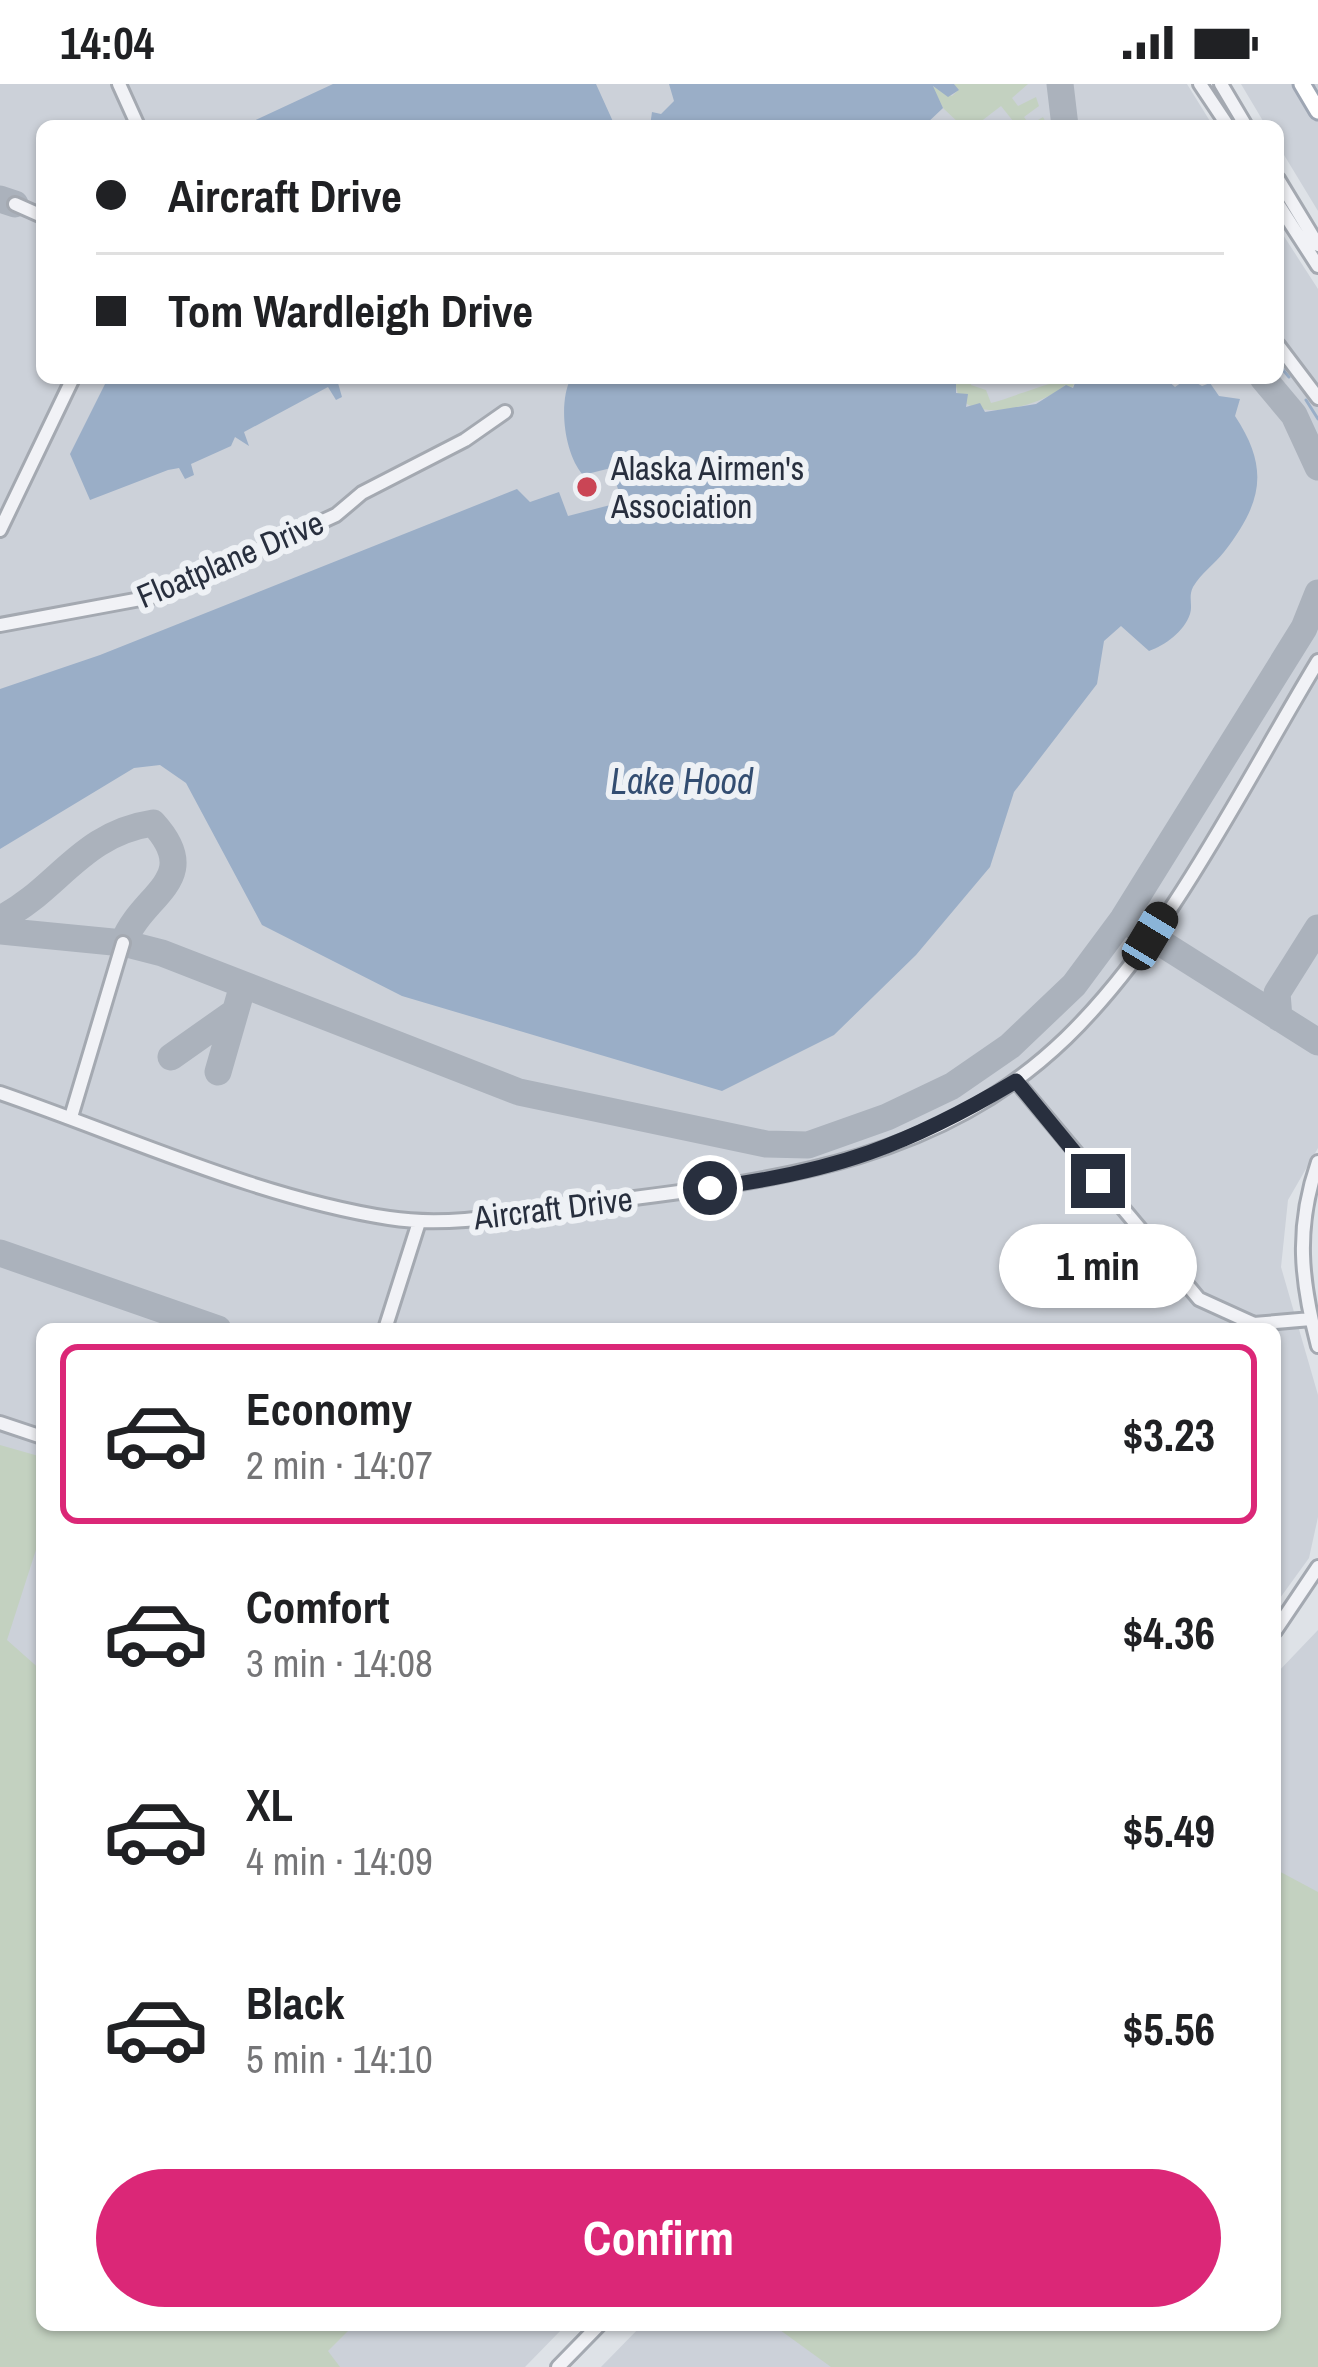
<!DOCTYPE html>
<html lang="en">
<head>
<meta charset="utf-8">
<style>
  body { margin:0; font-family:"Archivo Narrow",sans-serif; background:#f2f2f2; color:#202124; height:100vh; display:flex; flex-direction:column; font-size:45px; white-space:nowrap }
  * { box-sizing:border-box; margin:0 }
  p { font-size:39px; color:#757577 }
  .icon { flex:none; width:66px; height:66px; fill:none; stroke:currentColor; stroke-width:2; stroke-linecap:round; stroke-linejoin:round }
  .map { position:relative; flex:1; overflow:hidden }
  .details { position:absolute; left:36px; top:1239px; width:1245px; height:1008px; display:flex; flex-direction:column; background:#fff; border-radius:18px; box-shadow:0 3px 9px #0004 }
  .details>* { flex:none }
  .banner { position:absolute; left:36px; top:36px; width:1248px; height:264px; border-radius:18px; box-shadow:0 3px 9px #0004; display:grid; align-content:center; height:264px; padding:0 60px; background:#fff }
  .end { position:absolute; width:54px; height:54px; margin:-27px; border:15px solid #282f3e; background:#fff; box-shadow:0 0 0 6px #fff }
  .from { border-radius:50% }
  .bubble { position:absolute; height:84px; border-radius:42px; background:#fff; box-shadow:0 3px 9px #0004; font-size:39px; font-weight:800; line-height:84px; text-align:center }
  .car { position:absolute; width:36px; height:72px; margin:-36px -18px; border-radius:15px; box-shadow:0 0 9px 3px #0007; background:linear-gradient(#222 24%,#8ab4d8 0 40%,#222 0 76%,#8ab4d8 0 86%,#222 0) }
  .banner b { display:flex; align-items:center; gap:42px; height:114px; font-size:45px }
  .banner b+b { border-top:3px solid #e0e0e0 }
  .banner i { width:30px; height:30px; background:#202124 }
  ul { padding:21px 0 0; list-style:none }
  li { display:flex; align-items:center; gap:36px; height:180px; margin:0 24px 18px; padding:0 36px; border:6px solid transparent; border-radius:18px }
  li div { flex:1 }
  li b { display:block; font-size:45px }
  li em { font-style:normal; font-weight:800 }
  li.on { border-color:#db2777 }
  li>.icon { width:108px; height:108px; stroke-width:1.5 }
  .action { display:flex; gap:24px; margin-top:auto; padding:24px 60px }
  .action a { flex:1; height:138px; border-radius:72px; background:#db2777; color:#fff; font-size:48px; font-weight:800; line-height:138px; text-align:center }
  .status { display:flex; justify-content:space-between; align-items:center; height:84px; padding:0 60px; background:#fff; direction:ltr }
  .status svg { height:33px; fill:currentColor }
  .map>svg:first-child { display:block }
  .built { fill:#ccd1d9 }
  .green { fill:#c3d1c0 }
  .water { fill:#9aaec7 }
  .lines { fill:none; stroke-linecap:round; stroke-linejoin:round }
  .stream { stroke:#9aaec7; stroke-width:3 }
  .taxiway { stroke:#abb2bc; stroke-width:27 }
  .minor-casing { stroke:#a4a9b1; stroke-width:18 }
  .major-casing { stroke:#9ea6b3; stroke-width:21 }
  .minor { stroke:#f1f2f6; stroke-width:12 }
  .major { stroke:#fff; stroke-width:15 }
  .route { stroke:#282f3e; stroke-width:15 }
  .poi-dot { fill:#ca4555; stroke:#eef1f5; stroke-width:4.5 }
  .labels { text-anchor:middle; stroke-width:12; stroke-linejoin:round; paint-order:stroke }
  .poi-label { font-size:33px; fill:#282f3e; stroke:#eef1f5; text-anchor:start }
  .street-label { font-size:33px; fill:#282f3e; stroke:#eef1f5 }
  .water-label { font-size:36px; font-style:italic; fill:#334d71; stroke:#eef1f5 }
</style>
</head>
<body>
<div class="status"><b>14:04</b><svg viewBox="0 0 49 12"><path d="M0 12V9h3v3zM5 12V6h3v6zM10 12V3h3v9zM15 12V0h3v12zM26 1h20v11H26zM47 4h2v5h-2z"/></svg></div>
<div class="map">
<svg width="1318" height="2283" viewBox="0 0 1318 2283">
  <rect width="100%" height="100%" fill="#dee2e7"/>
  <path class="built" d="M0 0H1187L1213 42H42V294H1278V143L1318 205V1064L1288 1116 1281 1183 1318 1311V1433L1309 1474 1275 1521V1245H42V2241H566L525 2283H0Z
    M1241 0H1318V127L1278 61V42H1266Z
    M1318 1546V2283H601L642 2241H1275V1591Z"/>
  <path class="green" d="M954 0H1028L1012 14 1018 22 1036 13 1039 22 1024 33 1030 41 1043 33 1048 42H1017L1001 22 975 42H962L943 24 932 2 952 12 958 6Z
    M956 294H972L971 301 986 306 991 319C1014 313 1059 294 1077 294L1072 304 1065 301C1044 323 951 347 956 294Z
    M0 1361 42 1373V1447L7 1556 42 1587V2241H354L328 2267 340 2283H0Z
    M1275 1785 1318 1808V2283H831L773 2241H1275Z"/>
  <path class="water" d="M333 0H596L615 42H243Z
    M669 0H954L959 6 948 13 933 2 943 24 924 42H650L652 28 661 30 674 17Z
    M108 294H348L338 299 342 313 336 316 328 303 244 348 249 362 235 353 231 362 191 380 194 391 185 395 179 384 168 386 90 416 70 370Z
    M571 294H956V309L968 310 966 323 980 319 985 328 1036 320 1066 301 1073 304 1077 294H1165L1175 303 1188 294 1202 302 1210 299 1219 312 1240 315 1235 332C1270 385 1262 419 1224 468 1214 481 1202 488 1193 503 1188 513 1193 520 1190 530 1184 548 1165 561 1149 567L1121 542 1104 557 1097 600 1014 708 990 783 916 871 834 951 722 1007 402 912 262 841 186 699 160 681 134 684 0 765V605L100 571 517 405 530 418 559 408 568 432 618 419 621 414 611 384 583 391C564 370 558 318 571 294Z"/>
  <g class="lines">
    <path class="stream" d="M1278 280 1289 293
      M1306 316 1318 335"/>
    <path class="taxiway" d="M1060 0 1065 42
      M0 115 15 120
      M1263 294 1294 331 1318 383
      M0 835C58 806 80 750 153 739 205 796 142 809 123 859
      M1123 835 1318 958
      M0 847 123 859 162 869 519 1008 766 1060 808 1061 887 1033 952 1002 1010 962 1074 901 1123 835 1304 544 1318 509
      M1279 934 1277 909 1318 844
      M171 973 232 930
      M218 988 243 901
      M0 1169 218 1245"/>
    <defs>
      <path id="minor" d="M119 0 138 42
        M1200 0 1228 42
        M1221 0 1246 42
        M1278 95 1318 161
        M15 120 42 132
        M1278 120 1318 182
        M1278 261 1318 314
        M0 446 73 294
        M0 541 162 511 336 431 362 409 465 356 505 328
        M1016 997 1199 1215 1254 1240 1311 1235
        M0 1009C125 1052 259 1114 389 1134 454 1144 522 1128 587 1120 764 1097 931 1084 1066 954 1170 853 1243 701 1318 577
        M71 1033 123 859
        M1318 1078C1295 1144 1301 1197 1318 1262
        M385 1245 419 1138
        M0 1339 42 1353
        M1275 1547 1318 1483
        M558 2283 599 2241"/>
      <path id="major" d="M1302 0 1318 27"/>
    </defs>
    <use href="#minor" class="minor-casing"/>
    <use href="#major" class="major-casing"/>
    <use href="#minor" class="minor"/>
    <use href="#major" class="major"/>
  </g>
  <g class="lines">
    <path class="route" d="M710 1104C834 1088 909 1061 1016 997L1098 1097"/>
  </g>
  <circle class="poi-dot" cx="587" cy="403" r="12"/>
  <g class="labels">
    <g class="poi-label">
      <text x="611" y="396">Alaska Airmen's<tspan x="611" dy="38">Association</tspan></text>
    </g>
    <g class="street-label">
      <text transform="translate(230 475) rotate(-23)" y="12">Floatplane Drive</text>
      <text transform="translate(553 1124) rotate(-7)" y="12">Aircraft Drive</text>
    </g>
    <g class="water-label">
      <text x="682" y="710">Lake Hood</text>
    </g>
  </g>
</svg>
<i class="end from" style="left:710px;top:1104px"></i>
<i class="end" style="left:1098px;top:1097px"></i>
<div class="bubble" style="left:999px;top:1140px;width:198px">1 min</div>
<i class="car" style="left:1150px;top:852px;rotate:31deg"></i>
<div class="banner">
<b><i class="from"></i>Aircraft Drive</b>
<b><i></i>Tom Wardleigh Drive</b>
</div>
<section class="details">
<ul>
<li class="on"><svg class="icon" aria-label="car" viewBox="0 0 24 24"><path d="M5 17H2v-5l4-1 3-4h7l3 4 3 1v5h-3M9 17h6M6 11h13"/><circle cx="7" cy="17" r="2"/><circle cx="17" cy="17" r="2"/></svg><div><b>Economy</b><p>2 min · 14:07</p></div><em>$3.23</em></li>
<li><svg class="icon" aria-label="car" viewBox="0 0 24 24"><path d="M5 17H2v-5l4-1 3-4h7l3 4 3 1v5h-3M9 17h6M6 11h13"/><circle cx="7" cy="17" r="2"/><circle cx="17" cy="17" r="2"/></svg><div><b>Comfort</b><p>3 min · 14:08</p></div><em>$4.36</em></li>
<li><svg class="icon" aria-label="car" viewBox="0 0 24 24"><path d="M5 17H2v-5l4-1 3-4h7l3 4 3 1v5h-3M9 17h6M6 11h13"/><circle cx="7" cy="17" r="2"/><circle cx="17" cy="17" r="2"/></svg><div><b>XL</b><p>4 min · 14:09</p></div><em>$5.49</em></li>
<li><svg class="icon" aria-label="car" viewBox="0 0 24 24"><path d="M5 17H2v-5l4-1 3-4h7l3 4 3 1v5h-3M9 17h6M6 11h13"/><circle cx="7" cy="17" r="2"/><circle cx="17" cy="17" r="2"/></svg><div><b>Black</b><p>5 min · 14:10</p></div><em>$5.56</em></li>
</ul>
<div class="action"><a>Confirm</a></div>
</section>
</div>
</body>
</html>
